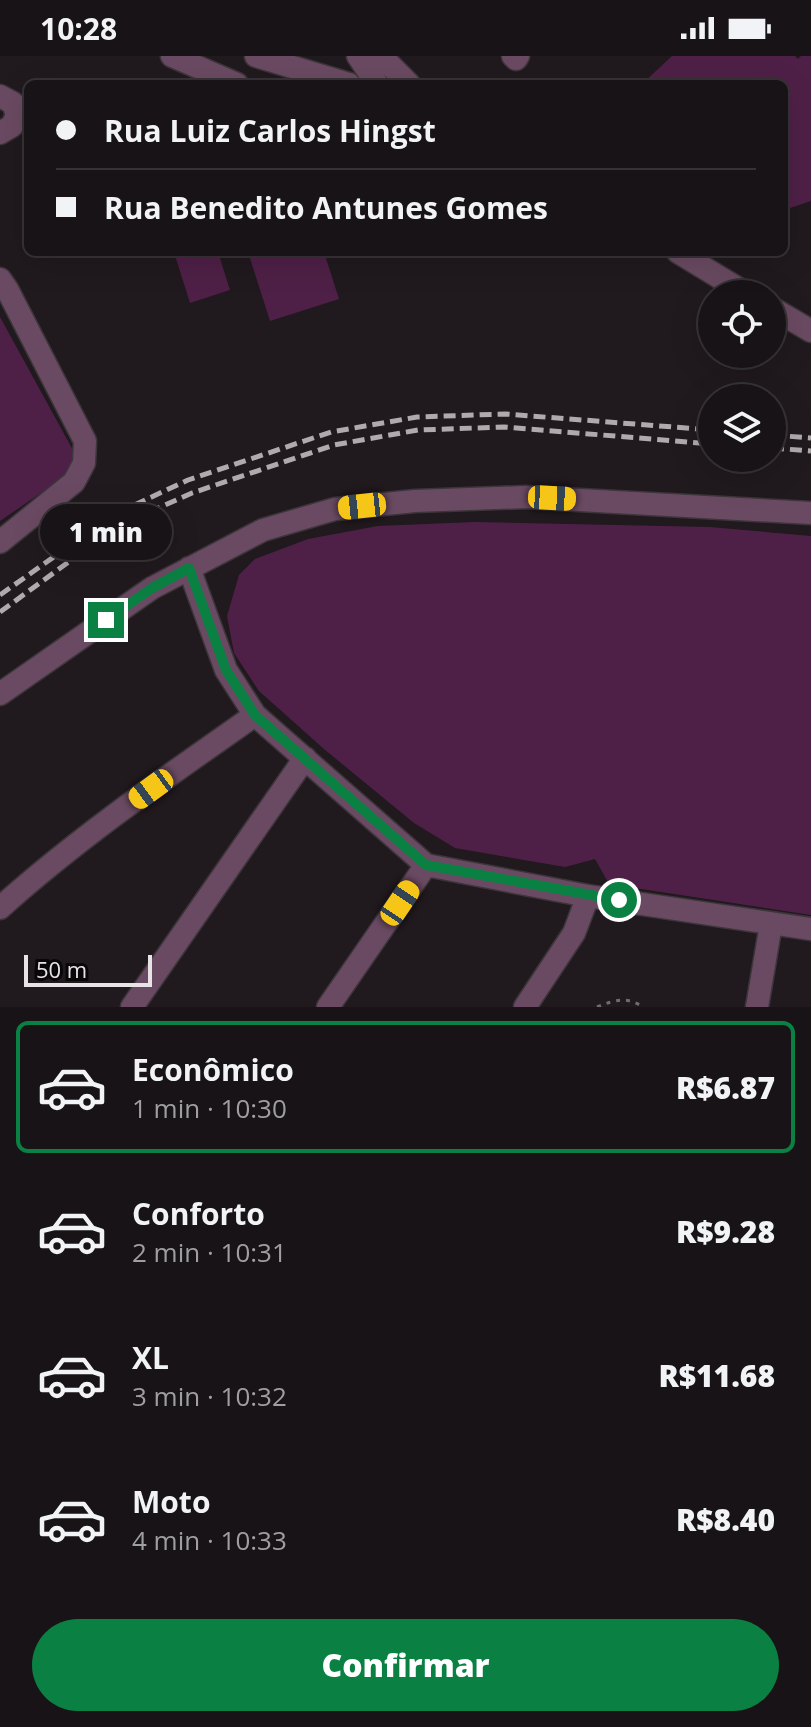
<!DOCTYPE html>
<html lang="pt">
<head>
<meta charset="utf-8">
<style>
  body { margin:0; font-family:"Open Sans",sans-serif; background:#211c1f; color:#f1f3f6; height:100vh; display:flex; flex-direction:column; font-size:30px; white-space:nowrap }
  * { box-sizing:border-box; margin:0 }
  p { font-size:26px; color:#9f9ea1 }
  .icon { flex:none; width:44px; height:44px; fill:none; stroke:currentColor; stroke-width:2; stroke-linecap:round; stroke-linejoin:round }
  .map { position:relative; height:951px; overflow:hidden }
  .side { display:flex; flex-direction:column; background:#181316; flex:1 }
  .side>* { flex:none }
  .hud { position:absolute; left:24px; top:24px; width:764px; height:176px; border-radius:12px; box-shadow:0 8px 32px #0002,0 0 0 2px #363235; display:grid; align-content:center; height:176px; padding:0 32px; background:#181316 }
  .buttons { position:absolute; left:698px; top:224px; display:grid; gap:16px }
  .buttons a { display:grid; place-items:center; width:88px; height:88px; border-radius:50%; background:#181316; box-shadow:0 8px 32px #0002,0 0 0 2px #363235; font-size:40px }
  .scale { position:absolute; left:24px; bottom:20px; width:128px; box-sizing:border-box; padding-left:8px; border:4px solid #e8e3e7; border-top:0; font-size:22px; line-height:28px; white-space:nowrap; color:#e8e3e7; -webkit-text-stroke:6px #080607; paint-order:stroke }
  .end { position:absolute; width:36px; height:36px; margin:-18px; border:10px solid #0b8043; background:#fff; box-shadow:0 0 0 4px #fff }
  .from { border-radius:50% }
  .bubble { position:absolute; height:56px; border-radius:28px; background:#181316; box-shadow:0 8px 32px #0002,0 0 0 2px #363235; font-size:26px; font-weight:800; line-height:56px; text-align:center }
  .car { position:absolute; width:24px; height:48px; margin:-24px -12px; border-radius:10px; box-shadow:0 0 6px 2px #0007; background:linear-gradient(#f5c518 24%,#345 0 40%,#f5c518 0 76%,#345 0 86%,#f5c518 0) }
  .hud b { display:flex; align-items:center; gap:28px; height:76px; font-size:30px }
  .hud b+b { border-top:2px solid #363235 }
  .hud i { width:20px; height:20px; background:#f1f3f6 }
  ul { padding:14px 0 0; list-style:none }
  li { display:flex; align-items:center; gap:24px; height:132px; margin:0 16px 12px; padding:0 16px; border:4px solid transparent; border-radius:12px }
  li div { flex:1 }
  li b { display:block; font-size:30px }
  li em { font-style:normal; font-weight:800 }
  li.active { border-color:#0b8043 }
  li>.icon { width:72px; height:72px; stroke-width:1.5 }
  .action { display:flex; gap:16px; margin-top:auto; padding:16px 32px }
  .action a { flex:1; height:92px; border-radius:48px; background:#0b8043; color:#fff; font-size:32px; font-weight:800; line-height:92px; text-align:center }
  .status { display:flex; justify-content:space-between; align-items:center; height:56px; padding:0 40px; background:#181316; direction:ltr }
  .status svg { height:22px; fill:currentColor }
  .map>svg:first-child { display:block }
  .green { fill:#4f2047 }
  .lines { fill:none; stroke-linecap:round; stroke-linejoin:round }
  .minor-casing { stroke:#3c353a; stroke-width:25 }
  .path { stroke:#726c70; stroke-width:3; stroke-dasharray:4 6; stroke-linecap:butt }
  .minor { stroke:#6a4a62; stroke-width:22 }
  .rail { stroke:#afaaae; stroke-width:5; stroke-dasharray:12 6; stroke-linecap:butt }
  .route { stroke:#0b8043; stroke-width:10 }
</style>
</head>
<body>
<div class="status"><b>10:28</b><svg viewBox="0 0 49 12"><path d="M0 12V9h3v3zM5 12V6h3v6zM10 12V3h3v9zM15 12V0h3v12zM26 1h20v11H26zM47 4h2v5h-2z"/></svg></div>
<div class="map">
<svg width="811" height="951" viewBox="0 0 811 951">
  <rect width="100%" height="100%" fill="#20191e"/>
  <path class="green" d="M672 0H795L798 3 801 0H811V145L784 154V28H642Z
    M174 196H218L230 234 190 247Z
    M248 196H324L339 243 270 265Z
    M0 261 74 396 70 417 0 465Z
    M475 466 710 471 811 480V859L609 828 595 803 565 811 455 792 414 767 324 693 259 635 234 597 227 560 239 519 255 503 308 483 378 470Z"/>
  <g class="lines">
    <defs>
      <path id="minor" d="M172 0 237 28
        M256 0 349 28
        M358 0 377 28
        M381 0 409 28
        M513 0 516 3 518 0
        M0 40 13 47 17 59 12 70 0 77
        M678 196 747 238
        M0 223 7 233 85 385 84 407 74 426 0 486
        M772 252 811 275
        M189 512 226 614 255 659 426 809 588 840 811 873
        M0 638 152 532 263 474 335 453 415 445 526 441 811 457
        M0 852C79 781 168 720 255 659
        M132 951 305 702
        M328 951 426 809
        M525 951 574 877 588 840
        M757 951 771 868"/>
    </defs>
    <use href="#minor" class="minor-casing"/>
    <path class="path" d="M487 28 488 25
      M597 951C615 944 627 940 643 951"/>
    <use href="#minor" class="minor"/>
    <path class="rail" d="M772 379 811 382
      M772 392 811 395
      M0 539 113 459 188 424 331 376 417 361 505 358 712 374
      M0 556 118 470 192 437 334 389 418 374 504 371 712 388"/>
  </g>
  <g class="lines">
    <path class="route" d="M106 564 152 532 189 512 226 614 255 659 426 809 619 844"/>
  </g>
</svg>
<div class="buttons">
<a><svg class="icon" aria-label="locate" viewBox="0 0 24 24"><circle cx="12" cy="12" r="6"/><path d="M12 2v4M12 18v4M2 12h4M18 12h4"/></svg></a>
<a><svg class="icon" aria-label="layers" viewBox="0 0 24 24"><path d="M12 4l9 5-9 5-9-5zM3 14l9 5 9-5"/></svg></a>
</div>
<div class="scale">50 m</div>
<i class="end from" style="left:619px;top:844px"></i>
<i class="end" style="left:106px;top:564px"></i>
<div class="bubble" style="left:40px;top:448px;width:132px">1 min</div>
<i class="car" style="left:552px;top:442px;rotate:93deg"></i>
<i class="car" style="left:362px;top:450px;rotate:264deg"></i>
<i class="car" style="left:151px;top:733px;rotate:234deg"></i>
<i class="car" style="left:400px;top:847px;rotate:34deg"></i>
<div class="hud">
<b><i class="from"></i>Rua Luiz Carlos Hingst</b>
<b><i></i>Rua Benedito Antunes Gomes</b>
</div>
</div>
<section class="side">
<ul>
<li class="active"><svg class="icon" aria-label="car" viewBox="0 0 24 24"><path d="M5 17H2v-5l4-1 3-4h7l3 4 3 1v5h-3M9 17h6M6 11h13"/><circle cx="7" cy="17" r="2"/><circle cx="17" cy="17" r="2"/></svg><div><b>Econômico</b><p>1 min · 10:30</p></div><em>R$6.87</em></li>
<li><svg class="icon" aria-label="car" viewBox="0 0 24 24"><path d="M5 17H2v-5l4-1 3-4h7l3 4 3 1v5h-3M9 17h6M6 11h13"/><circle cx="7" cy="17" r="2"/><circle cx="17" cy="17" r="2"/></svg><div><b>Conforto</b><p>2 min · 10:31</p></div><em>R$9.28</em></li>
<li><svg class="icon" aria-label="car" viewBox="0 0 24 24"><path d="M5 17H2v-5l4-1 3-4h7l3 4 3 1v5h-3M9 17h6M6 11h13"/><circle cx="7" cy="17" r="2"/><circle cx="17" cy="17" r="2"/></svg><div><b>XL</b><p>3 min · 10:32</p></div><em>R$11.68</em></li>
<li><svg class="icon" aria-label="car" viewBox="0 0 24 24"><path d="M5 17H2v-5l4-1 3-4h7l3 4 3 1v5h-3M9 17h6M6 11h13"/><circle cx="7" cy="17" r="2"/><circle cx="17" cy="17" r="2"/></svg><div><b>Moto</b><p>4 min · 10:33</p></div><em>R$8.40</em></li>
</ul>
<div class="action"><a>Confirmar</a></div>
</section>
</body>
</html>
